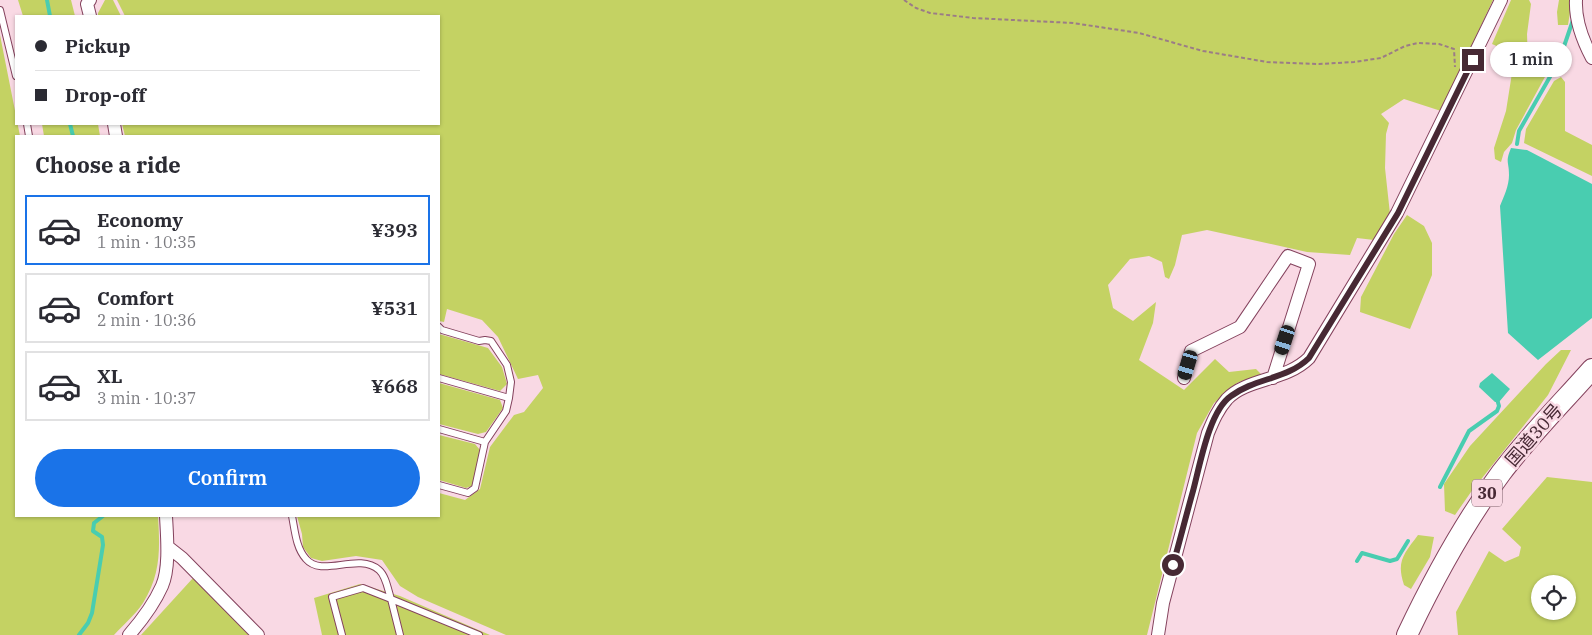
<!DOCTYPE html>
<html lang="en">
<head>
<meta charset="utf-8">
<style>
  body { margin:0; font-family:"IBM Plex Serif","Noto Sans JP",serif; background:#f2f2f3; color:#2b2b33; height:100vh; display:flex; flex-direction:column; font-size:19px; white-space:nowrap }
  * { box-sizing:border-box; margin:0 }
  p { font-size:16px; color:#7c7c81 }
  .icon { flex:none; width:28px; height:28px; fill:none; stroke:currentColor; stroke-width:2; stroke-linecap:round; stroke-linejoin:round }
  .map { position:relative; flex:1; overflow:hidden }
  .sheet { position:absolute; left:15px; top:135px; width:425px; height:382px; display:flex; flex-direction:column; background:#fff; border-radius:0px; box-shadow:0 1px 4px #0004 }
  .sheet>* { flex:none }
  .guide { position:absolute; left:15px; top:15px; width:425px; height:110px; border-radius:0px; box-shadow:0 1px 4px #0004; display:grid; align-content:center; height:110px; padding:0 20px; background:#fff }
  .fabs { position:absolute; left:1531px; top:575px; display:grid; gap:10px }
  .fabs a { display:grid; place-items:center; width:45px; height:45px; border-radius:50%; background:#fff; box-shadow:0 1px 4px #0004; font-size:25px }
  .end { position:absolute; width:22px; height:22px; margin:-11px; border:6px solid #472934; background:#fff; box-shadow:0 0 0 2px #fff }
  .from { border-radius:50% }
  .bubble { position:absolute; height:35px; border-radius:18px; background:#fff; box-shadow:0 1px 4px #0004; font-size:16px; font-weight:600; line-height:35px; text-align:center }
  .car { position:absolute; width:15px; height:30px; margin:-15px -8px; border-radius:6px; box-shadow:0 0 4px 1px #0007; background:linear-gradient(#222 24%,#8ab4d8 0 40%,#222 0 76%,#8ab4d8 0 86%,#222 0) }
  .guide b { display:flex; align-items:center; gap:18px; height:48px; font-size:19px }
  .guide b+b { border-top:1px solid #e1e1e2 }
  .guide i { width:12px; height:12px; background:#2b2b33 }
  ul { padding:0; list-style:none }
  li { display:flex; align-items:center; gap:15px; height:70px; margin:0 10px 8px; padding:0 10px; border:2px solid #e1e1e2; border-radius:0px }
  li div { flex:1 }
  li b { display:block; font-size:19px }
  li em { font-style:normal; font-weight:600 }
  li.on { border-color:#1a73e8 }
  li>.icon { width:45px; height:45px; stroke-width:1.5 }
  h2 { padding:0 20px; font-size:22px; line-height:60px }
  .primary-button { display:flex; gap:10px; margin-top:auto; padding:10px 20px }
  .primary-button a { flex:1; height:58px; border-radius:30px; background:#1a73e8; color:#fff; font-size:20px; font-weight:600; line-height:58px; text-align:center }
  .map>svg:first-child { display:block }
  .green { fill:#c4d263; fill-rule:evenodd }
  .water { fill:#49cdb0 }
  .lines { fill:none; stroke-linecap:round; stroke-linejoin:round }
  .stream { stroke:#49cdb0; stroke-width:4 }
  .service-casing { stroke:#84425d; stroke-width:8 }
  .minor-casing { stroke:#84425d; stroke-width:14 }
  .trunk-casing { stroke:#84425d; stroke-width:22 }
  .path { stroke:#9b7c87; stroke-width:2; stroke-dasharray:4 2.5; stroke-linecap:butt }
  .service { stroke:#fff; stroke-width:6 }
  .minor { stroke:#fff; stroke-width:12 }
  .trunk { stroke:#fff; stroke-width:20 }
  .route { stroke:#472934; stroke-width:6 }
  .labels { text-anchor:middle; stroke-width:5; stroke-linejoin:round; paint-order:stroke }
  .shield { fill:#f9d9e4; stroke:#7c5e69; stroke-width:1 }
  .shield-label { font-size:16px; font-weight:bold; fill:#472934 }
  .street-label { font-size:18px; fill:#472934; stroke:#f9d9e4 }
</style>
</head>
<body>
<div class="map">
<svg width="1592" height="635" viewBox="0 0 1592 635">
  <rect width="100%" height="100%" fill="#f9d9e4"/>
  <path class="green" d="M18 0H71L75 16H23Z
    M105 0H113L121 16H98V13Z
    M117 0H1493L1441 111 1404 99 1381 114 1389 123 1386 134 1385 168 1390 214 1374 240 1357 238 1350 255 1307 252 1207 230 1182 235 1175 265 1169 279 1165 277 1162 262 1149 256 1130 259 1108 285 1113 308 1133 321 1156 302 1153 323 1139 360 1184 390 1215 359 1229 372 1256 369 1261 374 1237 383 1214 403 1197 433 1147 635H506L418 597 400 586 382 560 356 556 322 561 311 558 303 547 302 534 297 516H439V493L465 500 480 489 490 447 514 415 524 412 543 388 538 375 518 379 498 337 482 320 447 309 444 322 439 321V136H125L122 124H439V16H125Z
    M1511 0H1529L1531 4 1527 34 1528 63 1538 66 1549 59 1568 64C1562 75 1559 76 1546 75L1516 130 1512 143 1504 152 1501 162 1495 159 1494 148 1506 111 1515 54 1492 44Z
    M1559 0H1572L1568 25H1558L1557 12Z
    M0 35 20 136H16V516H158C160 549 161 574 143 603 135 615 123 625 114 635H0Z
    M1561 77 1565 82V131L1592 145V176L1524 143 1526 129 1554 81Z
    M42 124H98L100 136H44Z
    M1407 215 1424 226 1432 243V275L1410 329 1360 312 1361 297 1394 234Z
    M439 334 488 348 502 367 507 384 500 391 439 374Z
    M1561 350H1571L1548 395 1471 492 1455 515 1445 511 1444 484 1470 446 1546 364Z
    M439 383 500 400 503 408 486 432 478 434 439 424Z
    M439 435 475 444 480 450 472 486 466 488 439 480Z
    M1547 477 1592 482V635H1458L1456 612 1489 551 1505 562 1519 556 1521 547 1502 529ZM1540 584H1568V611H1540Z
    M1418 535 1434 537 1430 557 1411 589 1404 585C1396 561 1404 554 1418 535Z
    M193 578 249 635H141Z
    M360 584 400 596 490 635H322L314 598Z"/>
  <path class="water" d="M1511 148 1527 150 1592 184V318L1538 360 1508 333 1500 206C1504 196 1509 186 1509 175 1509 161 1505 163 1511 148Z
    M1492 373 1510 389 1499 402H1495L1479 387 1480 383Z"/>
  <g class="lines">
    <path class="stream" d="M47 0 50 16
      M70 124 73 136
      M1517 144 1519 131 1559 61 1573 20
      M1440 487 1469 431 1497 411 1499 406 1497 399
      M1357 561 1362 553 1390 561 1397 559 1408 541
      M79 635 88 623 92 613 103 545 102 537 93 531 94 523 103 516"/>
    <defs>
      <path id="service" d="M0 10 16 76
        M27 124 29 136
        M439 327 442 330 479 341 485 340 491 341 507 365 511 382 509 398 506 411 485 442 475 488 468 493 439 485
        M439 378 509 398
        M439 429 485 442
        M292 516C295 531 296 548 306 559 322 578 358 552 379 570 386 576 388 590 391 599L479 635
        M342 635 332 597 363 588 391 599 400 635"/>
      <path id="minor" d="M1576 0C1575 20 1583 41 1592 58
        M90 16 87 4 90 0
        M114 124 116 136
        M1184 378 1191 351 1240 327 1288 256 1309 264 1273 378
        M168 547 182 558 258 635
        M129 635C142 620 154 604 162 586 170 568 167 536 166 516
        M1158 635 1163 603 1208 433C1213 421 1218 409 1227 399 1247 378 1286 381 1309 358L1397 213 1501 0"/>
      <path id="trunk" d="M1407 635C1434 578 1464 523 1501 473 1529 436 1562 403 1592 369"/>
    </defs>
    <use href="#service" class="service-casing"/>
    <use href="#minor" class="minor-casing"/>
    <use href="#trunk" class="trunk-casing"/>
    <path class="path" d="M904 0 916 8 930 13 973 18 1073 23 1139 33 1203 51 1267 62 1319 64 1354 62 1381 58 1405 46 1418 43 1439 44 1454 49 1455 67"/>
    <use href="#service" class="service"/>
    <use href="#minor" class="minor"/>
    <use href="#trunk" class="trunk"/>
  </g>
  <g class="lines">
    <path class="route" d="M1173 565C1180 540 1186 516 1193 491 1200 465 1209 411 1231 396 1255 378 1288 379 1309 358L1398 213 1473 60"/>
  </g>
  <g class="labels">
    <rect class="shield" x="1472" y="479.5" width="30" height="27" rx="4"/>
    <g class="shield-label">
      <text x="1487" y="499">30</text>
    </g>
    <g class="street-label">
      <text transform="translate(1534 435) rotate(-49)" y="6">国道30号</text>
    </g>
  </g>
</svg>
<div class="fabs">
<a><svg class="icon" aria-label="locate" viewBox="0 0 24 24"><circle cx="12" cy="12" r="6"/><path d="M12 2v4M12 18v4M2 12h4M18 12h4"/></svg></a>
</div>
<i class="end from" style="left:1173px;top:565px"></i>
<i class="end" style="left:1473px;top:60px"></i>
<div class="bubble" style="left:1490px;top:42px;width:82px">1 min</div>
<i class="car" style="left:1285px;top:340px;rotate:198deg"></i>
<i class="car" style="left:1188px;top:365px;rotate:197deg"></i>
<div class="guide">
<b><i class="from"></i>Pickup</b>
<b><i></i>Drop-off</b>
</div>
<section class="sheet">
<h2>Choose a ride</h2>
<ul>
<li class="on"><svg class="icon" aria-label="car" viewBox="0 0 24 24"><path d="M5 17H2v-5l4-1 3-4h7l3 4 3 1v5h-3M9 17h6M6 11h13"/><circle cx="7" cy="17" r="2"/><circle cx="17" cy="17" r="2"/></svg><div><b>Economy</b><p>1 min · 10:35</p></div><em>¥393</em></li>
<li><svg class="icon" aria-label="car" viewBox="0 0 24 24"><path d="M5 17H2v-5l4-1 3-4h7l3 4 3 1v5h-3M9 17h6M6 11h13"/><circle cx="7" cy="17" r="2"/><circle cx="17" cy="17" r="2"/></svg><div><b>Comfort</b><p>2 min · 10:36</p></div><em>¥531</em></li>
<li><svg class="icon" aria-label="car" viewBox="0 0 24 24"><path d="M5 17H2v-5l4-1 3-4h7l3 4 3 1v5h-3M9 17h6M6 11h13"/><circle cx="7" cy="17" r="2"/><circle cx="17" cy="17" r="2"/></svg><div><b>XL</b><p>3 min · 10:37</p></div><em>¥668</em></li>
</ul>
<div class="primary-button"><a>Confirm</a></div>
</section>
</div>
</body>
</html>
